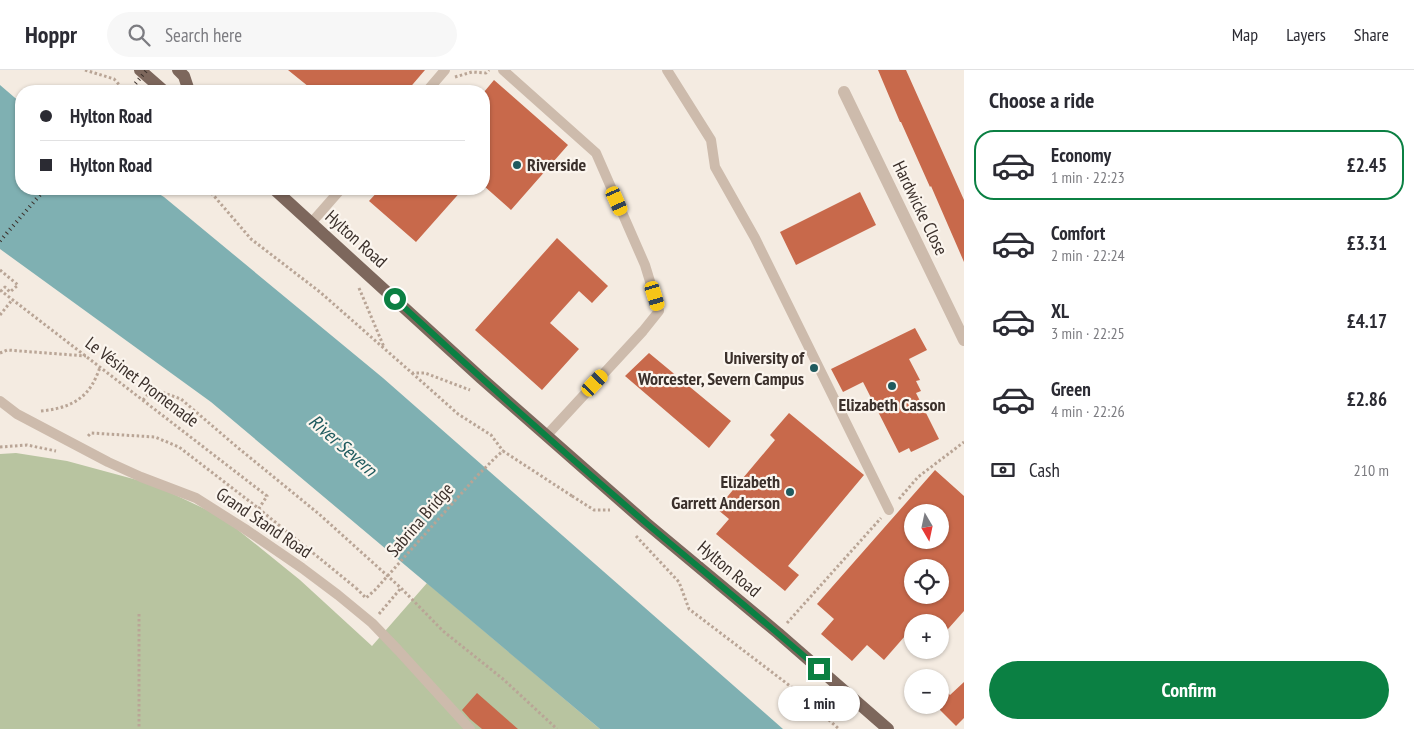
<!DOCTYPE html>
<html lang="en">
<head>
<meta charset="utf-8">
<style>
  body { margin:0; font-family:"PT Sans Narrow",sans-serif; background:#f7f7f7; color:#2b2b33; height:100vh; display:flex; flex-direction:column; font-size:19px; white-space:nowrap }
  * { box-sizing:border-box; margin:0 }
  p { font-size:16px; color:#7c7c81 }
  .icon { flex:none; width:28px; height:28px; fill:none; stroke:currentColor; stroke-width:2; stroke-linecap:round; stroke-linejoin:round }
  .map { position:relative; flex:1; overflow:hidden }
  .side { display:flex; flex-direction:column; background:#fff; width:450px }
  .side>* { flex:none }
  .banner { position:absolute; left:15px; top:15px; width:475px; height:110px; border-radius:20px; box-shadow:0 1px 4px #0004; display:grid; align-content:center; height:110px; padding:0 25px; background:#fff }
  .needle { width:32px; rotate:171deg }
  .fabs { position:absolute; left:904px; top:434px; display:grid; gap:10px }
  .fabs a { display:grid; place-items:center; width:45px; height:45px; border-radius:50%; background:#fff; box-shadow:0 1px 4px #0004; font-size:25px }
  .end { position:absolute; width:22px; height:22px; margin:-11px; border:6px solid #0b8043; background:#fff; box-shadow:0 0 0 2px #fff }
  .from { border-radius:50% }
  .bubble { position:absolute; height:35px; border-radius:18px; background:#fff; box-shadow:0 1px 4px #0004; font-size:16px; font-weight:700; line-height:35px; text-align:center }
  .car { position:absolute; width:15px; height:30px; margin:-15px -8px; border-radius:6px; box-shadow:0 0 4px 1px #0007; background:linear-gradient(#f5c518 24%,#345 0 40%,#f5c518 0 76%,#345 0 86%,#f5c518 0) }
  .banner b { display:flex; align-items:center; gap:18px; height:48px; font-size:19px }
  .banner b+b { border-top:1px solid #e1e1e2 }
  .banner i { width:12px; height:12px; background:#2b2b33 }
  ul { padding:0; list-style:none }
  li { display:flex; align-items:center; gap:15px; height:70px; margin:0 10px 8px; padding:0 15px; border:2px solid transparent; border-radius:20px }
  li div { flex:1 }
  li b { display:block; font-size:19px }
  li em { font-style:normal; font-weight:700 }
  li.selected { border-color:#0b8043 }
  li>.icon { width:45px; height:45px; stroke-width:1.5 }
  h2 { padding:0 25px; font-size:22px; line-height:60px }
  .pay { display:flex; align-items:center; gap:12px; height:55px; padding:0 25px; font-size:19px }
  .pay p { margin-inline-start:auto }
  .action { display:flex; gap:10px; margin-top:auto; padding:10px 25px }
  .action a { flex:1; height:58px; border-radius:30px; background:#0b8043; color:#fff; font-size:20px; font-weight:700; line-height:58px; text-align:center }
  header { display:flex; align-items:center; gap:30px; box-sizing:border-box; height:70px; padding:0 25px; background:#fff; border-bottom:1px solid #e1e1e2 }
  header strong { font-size:24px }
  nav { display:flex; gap:28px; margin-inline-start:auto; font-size:18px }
  .search { width:350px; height:45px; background:#f7f7f7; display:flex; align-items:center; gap:12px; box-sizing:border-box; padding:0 18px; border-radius:28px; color:#7c7c81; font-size:19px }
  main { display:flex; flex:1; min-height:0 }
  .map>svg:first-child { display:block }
  .green { fill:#b8c4a0 }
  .water { fill:#7fb0b2 }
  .building { fill:#c8694b; fill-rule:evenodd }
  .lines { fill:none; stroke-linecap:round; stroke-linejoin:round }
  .path { stroke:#b9a596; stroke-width:3; stroke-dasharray:2.5 2.5; stroke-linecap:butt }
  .lane { stroke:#cdbbac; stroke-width:10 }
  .street { stroke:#cdbbac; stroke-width:12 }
  .primary { stroke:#7d675c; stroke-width:12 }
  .rail { stroke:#3b302b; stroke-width:4; stroke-dasharray:1 4; stroke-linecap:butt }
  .path-bridge { stroke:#b9a596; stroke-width:3; stroke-dasharray:2.5 2.5; stroke-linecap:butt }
  .route { stroke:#0b8043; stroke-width:6 }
  .poi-dot { fill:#1f5a5e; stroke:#fbf5ee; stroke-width:2 }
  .labels { text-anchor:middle; stroke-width:4.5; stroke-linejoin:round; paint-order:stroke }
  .poi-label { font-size:18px; font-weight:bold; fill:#3b302b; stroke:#fbf5ee; text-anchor:end }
  .street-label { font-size:18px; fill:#3b302b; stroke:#fbf5ee }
  .water-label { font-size:19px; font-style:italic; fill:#1f5a5e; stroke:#fbf5ee }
</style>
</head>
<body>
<header>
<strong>Hoppr</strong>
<div class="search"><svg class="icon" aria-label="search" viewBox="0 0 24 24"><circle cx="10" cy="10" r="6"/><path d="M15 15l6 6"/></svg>Search here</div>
<nav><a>Map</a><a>Layers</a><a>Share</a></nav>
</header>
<main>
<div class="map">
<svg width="964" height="659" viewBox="0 0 964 659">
  <rect width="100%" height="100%" fill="#f4ebe1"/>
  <path class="green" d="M16 383 67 391 152 414 222 447 300 510 372 576 427 513 600 659H0V384Z"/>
  <path class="water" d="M0 15 21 33V119H151L164 127 383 308 783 659H600L211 332 0 179Z"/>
  <path class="building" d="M288 0H425L407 21H314Z
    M878 0H906L927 47 964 130V192L931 116 930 117 901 52H900Z
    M494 10 568 75 511 140 484 116V22Z
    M380 119H463L416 172 369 131Z
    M860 122 876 155 796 195 780 162Z
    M557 168 608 216 592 233 579 221 550 253 579 279 542 320 475 260Z
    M915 258 927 280 909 289 920 310 916 311 921 321 916 323 939 369 911 382 909 378 899 383 863 312 843 322 831 299Z
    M649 283 731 351 709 378 625 306Z
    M789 343 864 405 788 496 799 505 785 521 716 464 729 449 717 439 775 370 770 365Z
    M935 400 964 426V541L940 568V552H912V558L884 590 867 575 852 591 821 564 834 549 817 534ZM912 442H940V470H912ZM912 498H940V525H912Z
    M964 612V648L956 656 940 640V615L950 625Z
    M477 623 518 659H482L470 649 462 640Z"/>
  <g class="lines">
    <path class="path" d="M85 0 114 9 125 21
      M455 7 472 2 486 3 489 0
      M208 119 251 169 320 222 412 303H425L470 320
      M0 200 18 215 10 222 5 217 1 221
      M359 218 384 277
      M0 220 267 426 252 449
      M0 245 12 230
      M0 283 7 280 86 286
      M412 303 458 344 491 365 503 381
      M143 330 153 319 181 329 237 377 319 444 401 518 443 561 503 609 557 659
      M41 341C61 339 80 334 92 315 95 310 98 303 100 297
      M88 366 91 363 155 367 179 377 253 434 356 518
      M0 377 27 375 56 381
      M572 426 594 440H610
      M899 429 918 407 964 372
      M636 466 679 512 689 539 794 619 839 659
      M139 544V659
      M379 544 401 518
      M787 553 881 448"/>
    <path class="lane" d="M503 0 596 83 645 195 659 241 643 261 547 365
      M667 0 711 70 715 97 755 168 889 440
      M427 21 445 0
      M312 152 341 119
      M0 331 17 344 108 392 141 407 196 428 245 459 302 498 338 525 372 553 398 580 470 659"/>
    <path class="street" d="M844 22 964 270"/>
    <path class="primary" d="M140 0 164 21
      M178 0 184 6 189 21
      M274 119 481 308 646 453 778 563 888 659"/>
    <path class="rail" d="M129 21 147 0
      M0 171 45 119"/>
    <path class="path-bridge" d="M356 518 366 528 375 520 477 406 497 386 503 381 572 426"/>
  </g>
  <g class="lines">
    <path class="route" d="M395 229C477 305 561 380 646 453 704 502 762 549 819 599"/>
  </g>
  <g class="poi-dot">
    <circle cx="517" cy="95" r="5"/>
    <circle cx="814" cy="298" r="5"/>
    <circle cx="892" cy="316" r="5"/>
    <circle cx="790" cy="422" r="5"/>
  </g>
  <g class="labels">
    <g class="poi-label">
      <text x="527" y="101" text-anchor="start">Riverside</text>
      <text x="804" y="294">University of<tspan x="804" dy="21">Worcester, Severn Campus</tspan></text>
      <text x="892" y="341" text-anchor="middle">Elizabeth Casson</text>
      <text x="780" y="418">Elizabeth<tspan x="780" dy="21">Garrett Anderson</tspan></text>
    </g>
    <g class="street-label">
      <text transform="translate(920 138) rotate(64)" y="6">Hardwicke Close</text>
      <text transform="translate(356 169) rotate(42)" y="6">Hylton Road</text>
      <text transform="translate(142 312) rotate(37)" y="6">Le Vésinet Promenade</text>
      <text transform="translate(420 450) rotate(-49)" y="6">Sabrina Bridge</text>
      <text transform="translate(264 453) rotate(34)" y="6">Grand Stand Road</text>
      <text transform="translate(729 499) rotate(40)" y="6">Hylton Road</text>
    </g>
    <g class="water-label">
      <text transform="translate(343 375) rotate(41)" y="7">River Severn</text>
    </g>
  </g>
</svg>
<div class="fabs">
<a><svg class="needle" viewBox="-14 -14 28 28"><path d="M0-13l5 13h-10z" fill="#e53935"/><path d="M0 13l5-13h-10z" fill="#7c7c81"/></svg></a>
<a><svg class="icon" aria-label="locate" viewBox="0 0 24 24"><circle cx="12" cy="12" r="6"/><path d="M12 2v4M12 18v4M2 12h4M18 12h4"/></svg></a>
<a>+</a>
<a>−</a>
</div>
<i class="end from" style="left:395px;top:229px"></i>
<i class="end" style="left:819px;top:599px"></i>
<div class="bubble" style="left:778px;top:616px;width:82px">1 min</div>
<i class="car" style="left:617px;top:131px;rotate:156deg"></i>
<i class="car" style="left:655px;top:226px;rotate:163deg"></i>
<i class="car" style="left:595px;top:313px;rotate:43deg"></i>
<div class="banner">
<b><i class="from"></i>Hylton Road</b>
<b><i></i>Hylton Road</b>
</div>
</div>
<section class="side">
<h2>Choose a ride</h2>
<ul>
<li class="selected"><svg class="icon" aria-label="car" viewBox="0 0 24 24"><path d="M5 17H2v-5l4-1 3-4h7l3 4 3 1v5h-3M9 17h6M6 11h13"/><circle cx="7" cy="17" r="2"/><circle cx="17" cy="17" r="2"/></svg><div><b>Economy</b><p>1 min · 22:23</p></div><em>£2.45</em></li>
<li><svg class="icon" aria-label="car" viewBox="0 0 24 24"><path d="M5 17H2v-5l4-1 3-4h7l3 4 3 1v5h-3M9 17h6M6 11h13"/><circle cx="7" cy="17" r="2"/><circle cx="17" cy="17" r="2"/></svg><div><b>Comfort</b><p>2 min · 22:24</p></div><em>£3.31</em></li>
<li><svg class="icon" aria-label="car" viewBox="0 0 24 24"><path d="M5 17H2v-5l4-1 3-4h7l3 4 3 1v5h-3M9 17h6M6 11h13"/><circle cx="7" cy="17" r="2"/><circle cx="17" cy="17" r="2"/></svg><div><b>XL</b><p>3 min · 22:25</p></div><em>£4.17</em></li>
<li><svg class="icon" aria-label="car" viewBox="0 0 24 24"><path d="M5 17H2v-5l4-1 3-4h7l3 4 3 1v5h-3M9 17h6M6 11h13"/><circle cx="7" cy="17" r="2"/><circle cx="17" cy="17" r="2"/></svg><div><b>Green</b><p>4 min · 22:26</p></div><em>£2.86</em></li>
</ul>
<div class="pay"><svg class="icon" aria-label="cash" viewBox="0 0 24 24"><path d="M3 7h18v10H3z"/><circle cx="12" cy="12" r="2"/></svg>Cash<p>210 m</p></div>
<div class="action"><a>Confirm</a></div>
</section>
</main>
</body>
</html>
